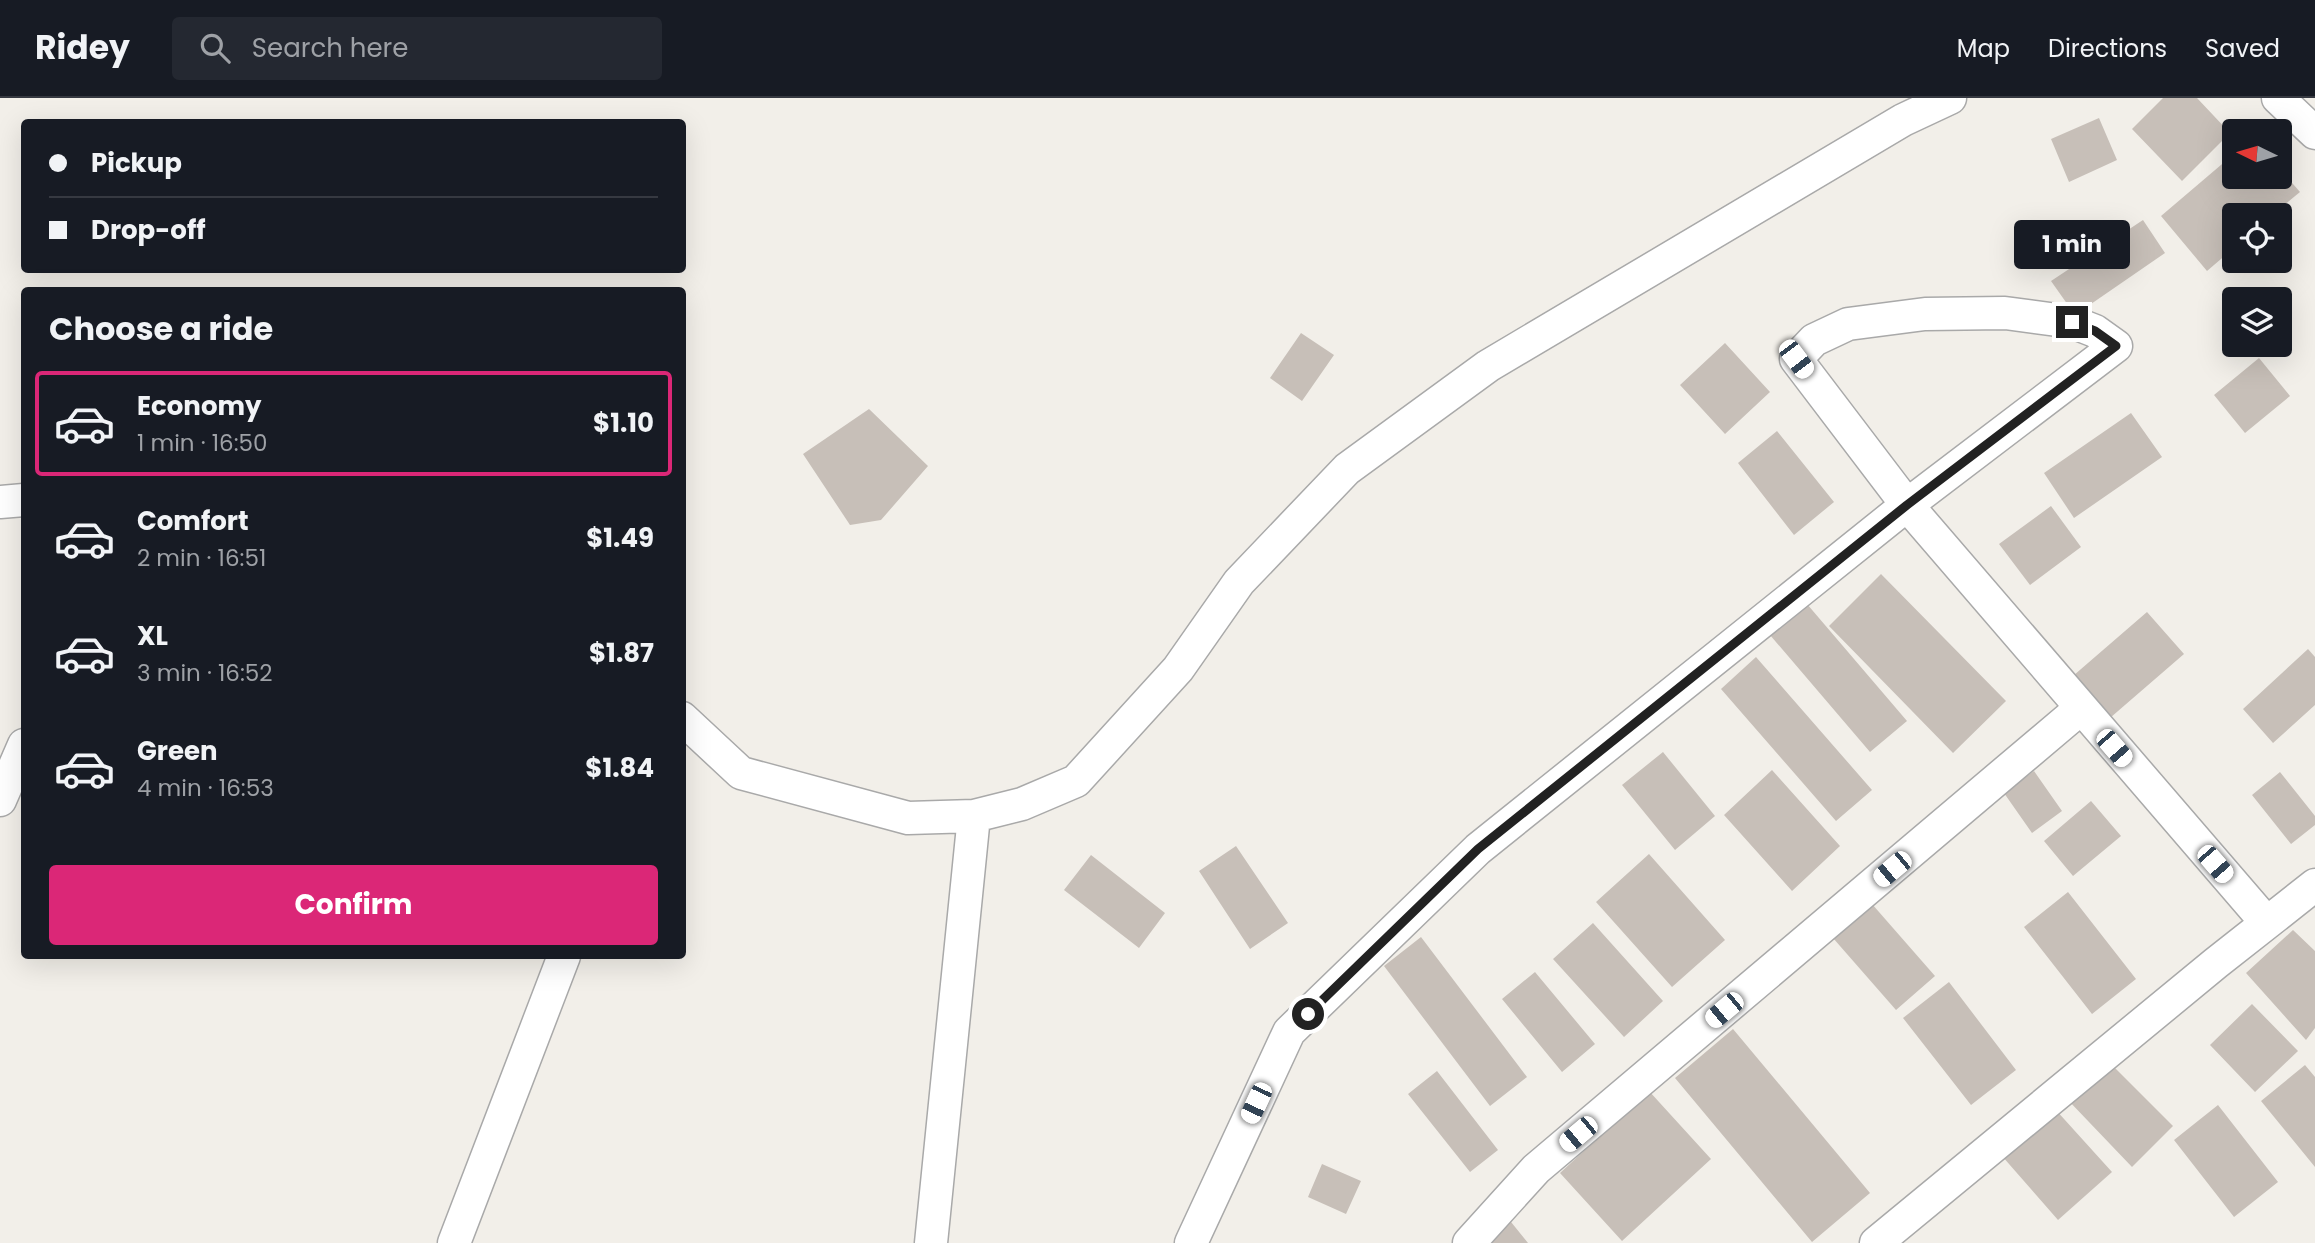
<!DOCTYPE html>
<html lang="en">
<head>
<meta charset="utf-8">
<style>
  body { margin:0; font-family:Poppins,sans-serif; background:#242831; color:#f1f3f6; height:100vh; display:flex; flex-direction:column; font-size:26px; white-space:nowrap }
  * { box-sizing:border-box; margin:0 }
  p { font-size:23px; color:#9ea1a6 }
  .icon { flex:none; width:38px; height:38px; fill:none; stroke:currentColor; stroke-width:2; stroke-linecap:round; stroke-linejoin:round }
  .map { position:relative; flex:1; overflow:hidden }
  .panel { position:absolute; left:21px; top:189px; width:665px; height:672px; display:flex; flex-direction:column; background:#171b24; border-radius:7px; box-shadow:0 7px 28px #0002 }
  .panel>* { flex:none }
  .hud { position:absolute; left:21px; top:21px; width:665px; height:154px; border-radius:7px; box-shadow:0 7px 28px #0002; display:grid; align-content:center; height:154px; padding:0 28px; background:#171b24 }
  .needle { width:46px; rotate:275deg }
  .fabs { position:absolute; left:2222px; top:21px; display:grid; gap:14px }
  .fabs a { display:grid; place-items:center; width:70px; height:70px; border-radius:7px; background:#171b24; box-shadow:0 7px 28px #0002; font-size:35px }
  .end { position:absolute; width:32px; height:32px; margin:-16px; border:9px solid #222; background:#fff; box-shadow:0 0 0 4px #fff }
  .from { border-radius:50% }
  .bubble { position:absolute; height:49px; border-radius:7px; background:#171b24; box-shadow:0 7px 28px #0002; font-size:23px; font-weight:700; line-height:49px; text-align:center }
  .car { position:absolute; width:21px; height:42px; margin:-21px -10px; border-radius:9px; box-shadow:0 0 5px 2px #0007; background:linear-gradient(#fff 24%,#345 0 40%,#fff 0 76%,#345 0 86%,#fff 0) }
  .hud b { display:flex; align-items:center; gap:24px; height:66px; font-size:26px }
  .hud b+b { border-top:2px solid #363941 }
  .hud i { width:18px; height:18px; background:#f1f3f6 }
  ul { padding:0; list-style:none }
  li { display:flex; align-items:center; gap:21px; height:105px; margin:0 14px 10px; padding:0 14px; border:4px solid transparent; border-radius:7px }
  li div { flex:1 }
  li b { display:block; font-size:26px }
  li em { font-style:normal; font-weight:700 }
  li.current { border-color:#db2777 }
  li>.icon { width:63px; height:63px; stroke-width:1.5 }
  h2 { padding:0 28px; font-size:32px; line-height:84px }
  .primary-button { display:flex; gap:14px; margin-top:auto; padding:14px 28px }
  .primary-button a { flex:1; height:80px; border-radius:7px; background:#db2777; color:#fff; font-size:28px; font-weight:700; line-height:80px; text-align:center }
  header { display:flex; align-items:center; gap:42px; box-sizing:border-box; height:98px; padding:0 35px; background:#171b24; border-bottom:2px solid #363941 }
  header strong { font-size:33px }
  nav { display:flex; gap:38px; margin-inline-start:auto; font-size:24px }
  .search { width:490px; height:63px; background:#242831; display:flex; align-items:center; gap:18px; box-sizing:border-box; padding:0 24px; border-radius:7px; color:#9ea1a6; font-size:26px }
  .map>svg:first-child { display:block }
  .building { fill:#c7bfb8 }
  .lines { fill:none; stroke-linecap:round; stroke-linejoin:round }
  .minor-casing { stroke:#a9a9a9; stroke-width:35 }
  .minor { stroke:#fff; stroke-width:32 }
  .route { stroke:#222; stroke-width:9 }
</style>
</head>
<body>
<header>
<strong>Ridey</strong>
<div class="search"><svg class="icon" aria-label="search" viewBox="0 0 24 24"><circle cx="10" cy="10" r="6"/><path d="M15 15l6 6"/></svg>Search here</div>
<nav><a>Map</a><a>Directions</a><a>Saved</a></nav>
</header>
<div class="map">
<svg width="2315" height="1145" viewBox="0 0 2315 1145">
  <rect width="100%" height="100%" fill="#f2efe9"/>
  <path class="building" d="M2163 0H2197L2230 35 2182 83 2132 31Z
    M2099 20 2117 62 2069 84 2051 41Z
    M2235 55V79H2280V71L2300 94 2272 117H2235V149L2207 173 2161 118Z
    M2143 122 2165 155 2075 217 2051 183Z
    M1301 235 1334 257 1302 303 1270 280Z
    M1725 245 1770 294 1725 336 1680 287Z
    M2259 260 2290 298 2245 335 2214 297Z
    M869 311 928 368 881 422 850 427 803 356Z
    M2131 315 2162 359 2074 420 2044 375Z
    M1777 333 1834 404 1794 437 1738 365Z
    M2051 408 2081 449 2030 487 1999 446Z
    M1881 476 2006 603 1953 655 1829 528Z
    M1807 506 1907 623 1870 654 1770 537Z
    M2147 514 2184 556 2103 626 2066 584Z
    M2308 551 2315 559V607L2273 645 2243 611Z
    M1756 559 1872 692 1836 723 1721 591Z
    M1663 654 1715 718 1675 752 1622 687Z
    M1772 672 1840 748 1792 793 1724 717Z
    M2034 673 2062 713 2032 735 2004 695Z
    M2280 674 2315 718V727L2291 746 2252 697Z
    M2091 703 2121 738 2073 778 2044 743Z
    M1236 748 1288 825 1250 851 1199 773Z
    M1649 756 1725 842 1672 889 1596 804Z
    M1091 757 1165 815 1139 850 1064 792Z
    M2068 794 2136 881 2092 916 2024 829Z
    M1872 806 1935 878 1896 912 1833 840Z
    M1593 825 1663 903 1624 939 1553 861Z
    M2293 832 2315 853V930L2306 942 2246 875Z
    M1421 839 1527 979 1490 1008 1384 868Z
    M1535 874 1595 946 1562 974 1502 901Z
    M1949 884 2016 972 1971 1007 1903 920Z
    M2252 906 2298 953 2255 994 2210 947Z
    M1733 931 1870 1095 1812 1144 1675 980Z
    M2107 962 2173 1028 2132 1069 2067 1001Z
    M2305 967 2315 979V1069L2261 1003Z
    M1437 973 1498 1052 1470 1074 1408 996Z
    M1649 993 1711 1061 1622 1143 1560 1075Z
    M2218 1007 2278 1084 2234 1119 2174 1042Z
    M2055 1011 2112 1074 2058 1122 2002 1058Z
    M1322 1066 1361 1083 1346 1116 1308 1099Z
    M1507 1119 1528 1145H1476Z"/>
  <g class="lines">
    <defs>
      <path id="minor" d="M2278 0 2315 35
        M0 404 24 402
        M682 620 741 675 908 720 974 718 1022 706 1076 683 1178 571 1239 484 1347 371 1488 268 1903 22 1950 0
        M0 702 24 647
        M454 1145 564 858
        M931 1145 974 718
        M1191 1145 1289 934 1478 751 1907 407 2116 248 2095 233 2072 224 2005 215 1925 216 1848 226 1814 242 1796 261 1907 407 2266 824
        M1469 1145 1536 1071 2080 611
        M1876 1145 2216 865 2315 787"/>
    </defs>
    <use href="#minor" class="minor-casing"/>
    <use href="#minor" class="minor"/>
  </g>
  <g class="lines">
    <path class="route" d="M1308 916 1478 751 1907 407 2116 248 2095 233 2072 224"/>
  </g>
</svg>
<div class="fabs">
<a><svg class="needle" viewBox="-14 -14 28 28"><path d="M0-13l5 13h-10z" fill="#e53935"/><path d="M0 13l5-13h-10z" fill="#9ea1a6"/></svg></a>
<a><svg class="icon" aria-label="locate" viewBox="0 0 24 24"><circle cx="12" cy="12" r="6"/><path d="M12 2v4M12 18v4M2 12h4M18 12h4"/></svg></a>
<a><svg class="icon" aria-label="layers" viewBox="0 0 24 24"><path d="M12 4l9 5-9 5-9-5zM3 14l9 5 9-5"/></svg></a>
</div>
<i class="end from" style="left:1308px;top:916px"></i>
<i class="end" style="left:2072px;top:224px"></i>
<div class="bubble" style="left:2014px;top:122px;width:116px">1 min</div>
<i class="car" style="left:1796px;top:261px;rotate:143deg"></i>
<i class="car" style="left:2114px;top:650px;rotate:139deg"></i>
<i class="car" style="left:2215px;top:766px;rotate:139deg"></i>
<i class="car" style="left:1892px;top:771px;rotate:230deg"></i>
<i class="car" style="left:1724px;top:912px;rotate:230deg"></i>
<i class="car" style="left:1256px;top:1005px;rotate:205deg"></i>
<i class="car" style="left:1578px;top:1036px;rotate:230deg"></i>
<div class="hud">
<b><i class="from"></i>Pickup</b>
<b><i></i>Drop-off</b>
</div>
<section class="panel">
<h2>Choose a ride</h2>
<ul>
<li class="current"><svg class="icon" aria-label="car" viewBox="0 0 24 24"><path d="M5 17H2v-5l4-1 3-4h7l3 4 3 1v5h-3M9 17h6M6 11h13"/><circle cx="7" cy="17" r="2"/><circle cx="17" cy="17" r="2"/></svg><div><b>Economy</b><p>1 min · 16:50</p></div><em>$1.10</em></li>
<li><svg class="icon" aria-label="car" viewBox="0 0 24 24"><path d="M5 17H2v-5l4-1 3-4h7l3 4 3 1v5h-3M9 17h6M6 11h13"/><circle cx="7" cy="17" r="2"/><circle cx="17" cy="17" r="2"/></svg><div><b>Comfort</b><p>2 min · 16:51</p></div><em>$1.49</em></li>
<li><svg class="icon" aria-label="car" viewBox="0 0 24 24"><path d="M5 17H2v-5l4-1 3-4h7l3 4 3 1v5h-3M9 17h6M6 11h13"/><circle cx="7" cy="17" r="2"/><circle cx="17" cy="17" r="2"/></svg><div><b>XL</b><p>3 min · 16:52</p></div><em>$1.87</em></li>
<li><svg class="icon" aria-label="car" viewBox="0 0 24 24"><path d="M5 17H2v-5l4-1 3-4h7l3 4 3 1v5h-3M9 17h6M6 11h13"/><circle cx="7" cy="17" r="2"/><circle cx="17" cy="17" r="2"/></svg><div><b>Green</b><p>4 min · 16:53</p></div><em>$1.84</em></li>
</ul>
<div class="primary-button"><a>Confirm</a></div>
</section>
</div>
</body>
</html>
